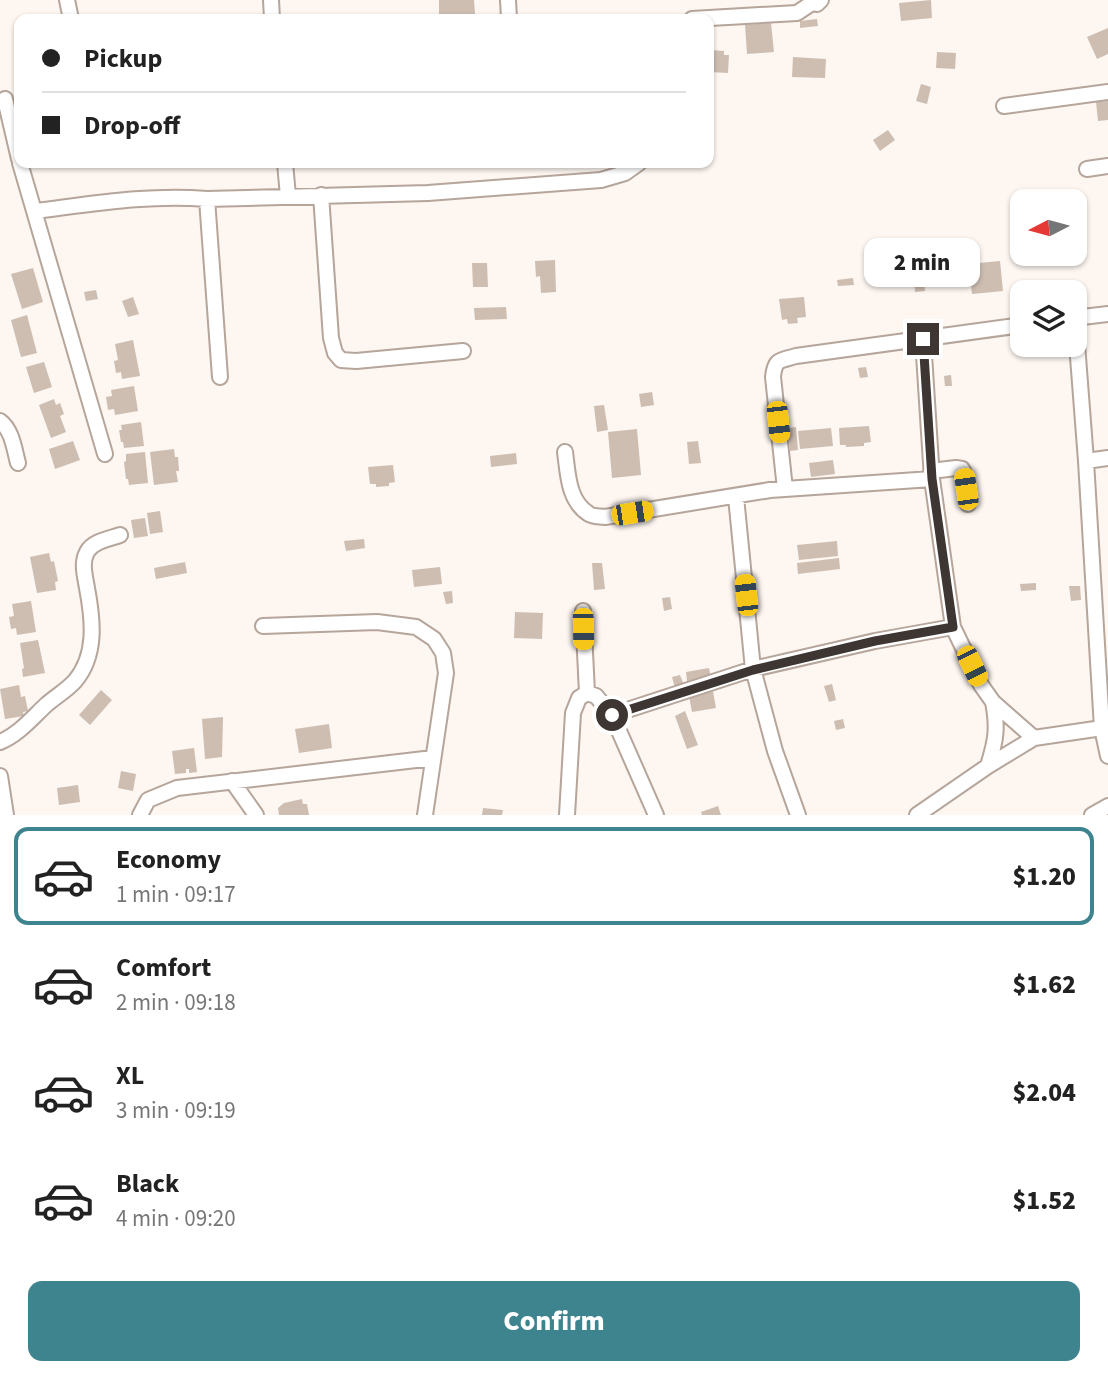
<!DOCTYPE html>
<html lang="en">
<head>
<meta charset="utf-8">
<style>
  body { margin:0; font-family:"Source Sans 3",sans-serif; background:#f2f2f2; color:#222; height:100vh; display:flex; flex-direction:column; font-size:26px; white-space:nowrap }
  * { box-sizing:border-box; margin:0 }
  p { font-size:23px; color:#767676 }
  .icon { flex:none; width:38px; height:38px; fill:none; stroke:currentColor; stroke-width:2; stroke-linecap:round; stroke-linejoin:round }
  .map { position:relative; height:815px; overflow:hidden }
  .side { display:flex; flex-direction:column; background:#fff; flex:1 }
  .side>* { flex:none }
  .hud { position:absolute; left:14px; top:14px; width:700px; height:154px; border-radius:14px; box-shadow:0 2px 5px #0004; display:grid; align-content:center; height:154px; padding:0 28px; background:#fff }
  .needle { width:46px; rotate:264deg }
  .buttons { position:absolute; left:1010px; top:189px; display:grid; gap:14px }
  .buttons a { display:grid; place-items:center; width:77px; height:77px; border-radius:14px; background:#fff; box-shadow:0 2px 5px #0004; font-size:35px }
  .end { position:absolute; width:32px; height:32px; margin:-16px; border:9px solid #3d3632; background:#fff; box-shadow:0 0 0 4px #fff }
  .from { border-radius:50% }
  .bubble { position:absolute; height:49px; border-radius:14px; background:#fff; box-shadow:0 2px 5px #0004; font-size:23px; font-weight:800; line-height:49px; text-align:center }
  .car { position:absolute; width:21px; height:42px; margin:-21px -10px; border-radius:9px; box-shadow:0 0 5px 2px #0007; background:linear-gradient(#f5c518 24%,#345 0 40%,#f5c518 0 76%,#345 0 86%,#f5c518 0) }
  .hud b { display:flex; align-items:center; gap:24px; height:66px; font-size:26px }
  .hud b+b { border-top:2px solid #e0e0e0 }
  .hud i { width:18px; height:18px; background:#222 }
  ul { padding:12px 0 0; list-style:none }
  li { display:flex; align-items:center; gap:21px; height:98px; margin:0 14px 10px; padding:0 14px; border:4px solid transparent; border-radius:14px }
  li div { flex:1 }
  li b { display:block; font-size:26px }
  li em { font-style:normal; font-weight:800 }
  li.on { border-color:#3e848e }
  li>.icon { width:63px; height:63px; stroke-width:1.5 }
  .action { display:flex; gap:14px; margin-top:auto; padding:14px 28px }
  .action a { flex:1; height:80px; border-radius:14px; background:#3e848e; color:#fff; font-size:28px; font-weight:800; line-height:80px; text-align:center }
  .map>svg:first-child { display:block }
  .building { fill:#cebeb2 }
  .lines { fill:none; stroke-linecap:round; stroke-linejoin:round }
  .minor-casing { stroke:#b5a59a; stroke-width:18 }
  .minor { stroke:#fff; stroke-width:14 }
  .route { stroke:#3d3632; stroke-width:9 }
</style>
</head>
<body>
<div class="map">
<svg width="1108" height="815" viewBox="0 0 1108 815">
  <rect width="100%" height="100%" fill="#fdf6f1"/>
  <path class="building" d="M439 0H474L475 14 439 15Z
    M931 0 932 18 901 21 899 3Z
    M556 14 557 19H536L535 16Z
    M817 19 818 26 800 28V21Z
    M771 23 774 52 747 54 745 25Z
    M1108 28V54L1097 59 1087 37Z
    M710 50 724 51V55H729L728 73 709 72Z
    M937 52 956 53 955 69 936 68Z
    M793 57 826 59 825 78 792 77Z
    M921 84 931 87 927 104 916 101Z
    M1108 101V120L1098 121 1096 102Z
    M888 130 895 140 880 151 873 140Z
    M555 260 556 292 541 293 540 276 536 277 535 261Z
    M1000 261 1003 291 972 294 969 264Z
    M472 263H487L488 287H473Z
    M960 267 961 283 934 285 933 269Z
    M33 268 43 302 22 309 11 274Z
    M924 277 925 291 915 292 914 278Z
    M853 278 854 285 838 286 837 280Z
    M96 290 98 299 86 301 84 292Z
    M133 297 139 314 128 317 122 301Z
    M804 297 806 317 797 318 798 323 788 324 787 319 782 320 779 299Z
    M506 307 507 319 475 320 474 308Z
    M27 315 37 353 21 357 11 320Z
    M133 340 140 376 122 379 121 372 116 373 114 361 118 360 115 344Z
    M44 362 52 387 34 393 26 367Z
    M866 367 868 377 860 378 858 368Z
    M951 375 952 386H945L944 376Z
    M134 386 138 411 115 415 114 409 108 410 106 397 112 396 111 390Z
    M652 392 654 405 641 407 639 394Z
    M54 399 56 405 60 403 64 414 60 416 66 432 51 438 39 405Z
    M604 405 608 430 597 432 594 406Z
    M141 422 144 446 124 448 123 442H121L119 430H122L121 425Z
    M869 426 871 442 864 443V446L846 447V445H840L839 428Z
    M796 427 798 450 790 451 788 428Z
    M831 428 833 446 800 449 798 431Z
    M637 429 641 475 612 478 608 432Z
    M73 441 80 460 55 469 49 449Z
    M698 441 701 463 689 464 687 442Z
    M174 449 175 457H178L179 471H176L178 482 154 485 150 452Z
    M145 452 148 483 129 485 128 479H126L124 462 126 461V454Z
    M516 453 517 464 491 467 490 456Z
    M833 460 835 474 811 477 809 463Z
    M393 465 395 482 389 483V486L376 487V484H370L368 467Z
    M160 511 163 532 150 534 147 513Z
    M145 518 148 536 134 538 131 520Z
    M364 539 365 548 346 551 344 541Z
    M837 541 838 556 799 560 797 545Z
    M49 553 51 562 54 561 58 581 55 582 56 590 37 593 30 557Z
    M839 558 840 569 798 574 797 563Z
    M185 562 187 573 156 579 154 568Z
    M592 563H602L605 589 594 590Z
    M440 567 442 584 414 587 412 570Z
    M1036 583V590L1021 591 1020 584Z
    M1069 586H1080L1081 600 1071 601Z
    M452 591 453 603 446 604 443 592Z
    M670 597 672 609 664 611 662 598Z
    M31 601 36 632 17 635 16 628 11 629 9 617 14 616 12 604Z
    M515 612 543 613 542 639 514 638Z
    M38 640 45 673 23 677 22 669 24 668 20 643Z
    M709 668 711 678 687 681 686 672Z
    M680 675 684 685 675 688 672 677Z
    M832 684 836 700 829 702 824 686Z
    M19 685 21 697 25 696 28 711 23 712 24 716 5 719 0 689Z
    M101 690 112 700 90 725 79 715Z
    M713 691 716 708 692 712 689 696Z
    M685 711 698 745 687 749 675 716Z
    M223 717 222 757 205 759 202 719Z
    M843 719 845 728 836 730 834 721Z
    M329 724 332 748 299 753 295 729Z
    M194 748 197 772 189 773V769H186V773L175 774 172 751Z
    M121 771 136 774 133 791 118 788Z
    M78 785 80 802 59 805 57 788Z
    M302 799 303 804H307L309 815H279L278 808 284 803Z
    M718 806 721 815H702L701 812Z
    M483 808 503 810 502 815H482Z"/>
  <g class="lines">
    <defs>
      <path id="minor" d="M67 0 71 19
        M271 0 272 19
        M508 0 509 19
        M692 19 797 13 812 3 817 4 821 0
        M5 99 19 159
        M1004 106 1108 92
        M20 163 105 454
        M285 163 288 196
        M1087 169 1108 166
        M321 195 331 338 335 353 341 360 356 361 463 351
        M207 199 220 377
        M35 211C92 204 149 194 207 199L428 193 601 180 625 173 639 163
        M1074 318 1108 314
        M1075 318 1086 461 1102 728 1108 756
        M923 339 932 479 953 627 981 685 993 702 1034 738
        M0 421C12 430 14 448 18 463
        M565 452C568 474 568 501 589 514 593 517 600 516 605 517L770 490 932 479
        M1086 461 1108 458
        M931 471 956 468 962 469 964 473 968 504
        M785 489 773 377C775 358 780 361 796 356L1022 325
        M736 497 753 669 775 751 798 815
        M583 611 587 693
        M263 626 377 622 416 627 434 639 443 653 446 673 425 815
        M612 715 753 669 875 641 953 627
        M0 742C18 735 32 718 46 705 55 697 67 690 75 681 97 655 93 620 87 588 85 576 81 563 87 552 93 541 109 539 120 535
        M988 766C996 740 998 728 993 702
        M0 776 6 815
        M232 781 256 815
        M140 815 148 800 177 788 433 758
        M567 815 573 713 579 698 587 693 596 696 612 715 656 815
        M917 815 988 766 1034 738 1102 728
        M1092 815 1108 806"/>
    </defs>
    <use href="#minor" class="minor-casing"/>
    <use href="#minor" class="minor"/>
  </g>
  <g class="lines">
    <path class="route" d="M612 715 753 670 875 641 953 627 932 479 923 339"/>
  </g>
</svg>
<div class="buttons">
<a><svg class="needle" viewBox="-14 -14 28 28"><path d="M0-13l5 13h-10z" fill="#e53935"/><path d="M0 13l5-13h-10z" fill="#767676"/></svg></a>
<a><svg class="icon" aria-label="layers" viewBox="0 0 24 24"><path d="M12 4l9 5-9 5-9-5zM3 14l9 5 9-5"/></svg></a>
</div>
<i class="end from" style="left:612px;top:715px"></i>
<i class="end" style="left:923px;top:339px"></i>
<div class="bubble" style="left:864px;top:238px;width:116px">2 min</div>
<i class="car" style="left:778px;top:422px;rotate:174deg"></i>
<i class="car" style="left:966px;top:489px;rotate:352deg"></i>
<i class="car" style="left:632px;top:513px;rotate:81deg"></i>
<i class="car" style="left:746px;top:595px;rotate:354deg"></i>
<i class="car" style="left:583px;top:629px;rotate:179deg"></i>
<i class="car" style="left:972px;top:666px;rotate:154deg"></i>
<div class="hud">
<b><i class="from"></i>Pickup</b>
<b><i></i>Drop-off</b>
</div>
</div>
<section class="side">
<ul>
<li class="on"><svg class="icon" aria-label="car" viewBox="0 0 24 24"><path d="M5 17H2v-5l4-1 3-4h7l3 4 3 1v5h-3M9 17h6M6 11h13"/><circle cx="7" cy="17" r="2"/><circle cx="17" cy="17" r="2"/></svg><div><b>Economy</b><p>1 min · 09:17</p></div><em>$1.20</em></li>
<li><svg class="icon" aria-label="car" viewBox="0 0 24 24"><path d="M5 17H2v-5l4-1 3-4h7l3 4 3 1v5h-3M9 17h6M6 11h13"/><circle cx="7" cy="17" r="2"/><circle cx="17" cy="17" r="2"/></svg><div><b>Comfort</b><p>2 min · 09:18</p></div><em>$1.62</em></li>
<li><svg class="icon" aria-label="car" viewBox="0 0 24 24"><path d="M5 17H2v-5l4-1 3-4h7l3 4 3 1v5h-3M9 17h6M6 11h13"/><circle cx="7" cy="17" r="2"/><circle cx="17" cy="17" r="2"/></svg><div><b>XL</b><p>3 min · 09:19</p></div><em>$2.04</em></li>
<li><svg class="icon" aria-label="car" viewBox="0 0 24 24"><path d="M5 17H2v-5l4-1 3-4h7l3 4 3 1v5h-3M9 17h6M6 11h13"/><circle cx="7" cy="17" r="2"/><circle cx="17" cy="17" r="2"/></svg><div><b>Black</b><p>4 min · 09:20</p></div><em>$1.52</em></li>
</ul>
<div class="action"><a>Confirm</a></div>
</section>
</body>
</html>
